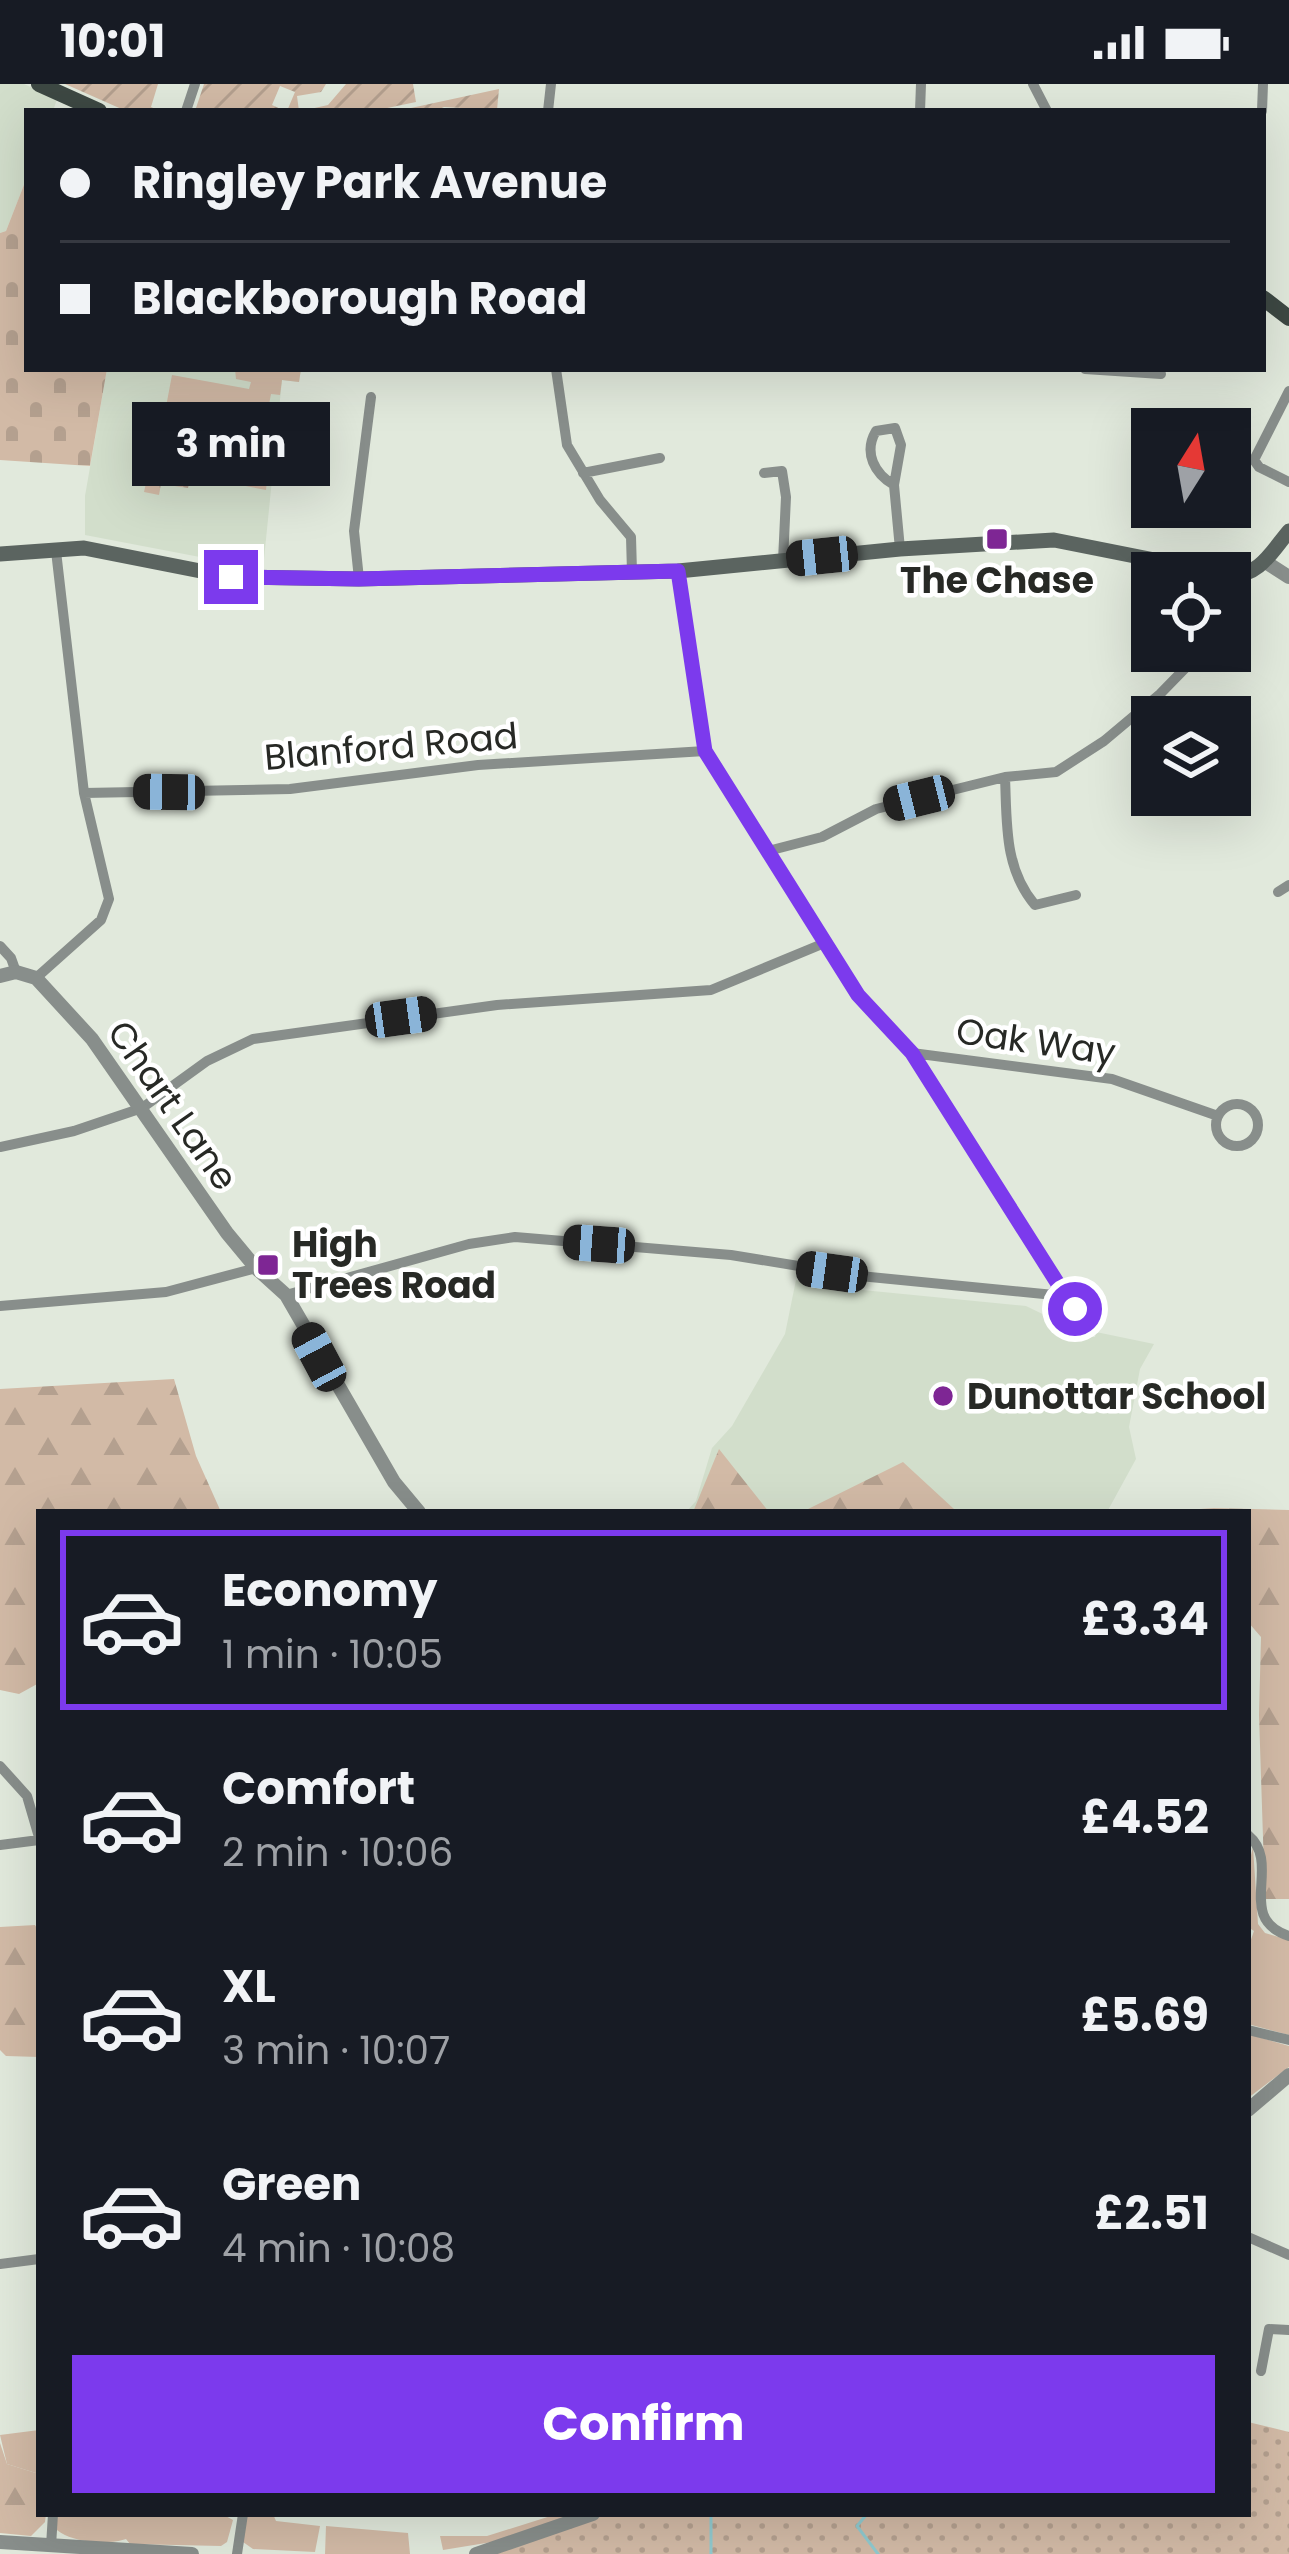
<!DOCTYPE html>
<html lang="en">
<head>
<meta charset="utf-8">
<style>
  body { margin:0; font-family:Poppins,sans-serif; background:#242831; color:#f1f3f6; height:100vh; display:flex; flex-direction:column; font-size:45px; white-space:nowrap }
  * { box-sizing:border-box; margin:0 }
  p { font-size:39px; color:#9ea1a6 }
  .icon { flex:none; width:66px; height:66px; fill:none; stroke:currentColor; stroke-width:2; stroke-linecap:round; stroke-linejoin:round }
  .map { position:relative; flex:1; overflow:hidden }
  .side { position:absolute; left:36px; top:1425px; width:1215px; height:1008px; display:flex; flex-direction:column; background:#171b24; border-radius:0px; box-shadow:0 12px 48px #0002 }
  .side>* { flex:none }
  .banner { position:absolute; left:24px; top:24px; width:1242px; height:264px; border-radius:0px; box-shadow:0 12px 48px #0002; display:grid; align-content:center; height:264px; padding:0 36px; background:#171b24 }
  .needle { width:78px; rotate:11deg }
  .fabs { position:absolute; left:1131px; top:324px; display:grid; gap:24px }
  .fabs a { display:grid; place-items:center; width:120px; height:120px; border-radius:0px; background:#171b24; box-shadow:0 12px 48px #0002; font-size:60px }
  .end { position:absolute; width:54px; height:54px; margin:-27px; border:15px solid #7c3aed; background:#fff; box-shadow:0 0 0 6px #fff }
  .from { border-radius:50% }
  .bubble { position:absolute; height:84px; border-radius:0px; background:#171b24; box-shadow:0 12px 48px #0002; font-size:39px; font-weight:700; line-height:84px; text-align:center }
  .car { position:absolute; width:36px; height:72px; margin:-36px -18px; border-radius:15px; box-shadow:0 0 9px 3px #0007; background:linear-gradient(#222 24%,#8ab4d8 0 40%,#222 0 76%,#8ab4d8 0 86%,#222 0) }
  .banner b { display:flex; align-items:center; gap:42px; height:114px; font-size:45px }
  .banner b+b { border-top:3px solid #363941 }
  .banner i { width:30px; height:30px; background:#f1f3f6 }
  ul { padding:21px 0 0; list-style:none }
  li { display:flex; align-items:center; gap:36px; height:180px; margin:0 24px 18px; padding:0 12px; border:6px solid transparent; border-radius:0px }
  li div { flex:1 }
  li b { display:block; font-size:45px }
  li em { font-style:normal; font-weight:700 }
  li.current { border-color:#7c3aed }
  li>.icon { width:108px; height:108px; stroke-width:1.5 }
  .cta { display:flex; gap:24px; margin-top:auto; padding:24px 36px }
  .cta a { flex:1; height:138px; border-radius:0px; background:#7c3aed; color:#fff; font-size:48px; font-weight:700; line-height:138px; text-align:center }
  .status { display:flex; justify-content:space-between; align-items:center; height:84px; padding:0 60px; background:#171b24; direction:ltr }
  .status svg { height:33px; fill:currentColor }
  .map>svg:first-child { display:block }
  .built { fill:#d2decb }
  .grass { fill:#d2baa6 }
  .forest { fill:url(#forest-firs) }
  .cemetery { fill:url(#cemetery-stones) }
  .park { fill:url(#park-dots) }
  .garden { fill:url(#garden-furrows) }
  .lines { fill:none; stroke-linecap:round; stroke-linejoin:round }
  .stream { stroke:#90cacf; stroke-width:3 }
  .minor { stroke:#888e8b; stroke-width:10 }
  .tertiary { stroke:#888e8b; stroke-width:14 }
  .secondary { stroke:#5b6460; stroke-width:15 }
  .primary { stroke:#3d4843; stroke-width:16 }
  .route { stroke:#7c3aed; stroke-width:15 }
  .poi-dot { fill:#7e2694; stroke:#fff; stroke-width:4.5 }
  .labels { text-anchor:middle; stroke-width:9; stroke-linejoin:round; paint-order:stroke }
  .poi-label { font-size:36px; font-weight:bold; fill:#272925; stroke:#fff; text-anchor:start }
  .street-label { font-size:36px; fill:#272925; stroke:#fff }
</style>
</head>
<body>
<div class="status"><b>10:01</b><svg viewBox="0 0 49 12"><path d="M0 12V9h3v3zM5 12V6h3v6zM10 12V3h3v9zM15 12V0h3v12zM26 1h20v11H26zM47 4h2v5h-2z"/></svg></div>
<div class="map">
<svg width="1289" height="2470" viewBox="0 0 1289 2470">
  <defs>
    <pattern id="forest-firs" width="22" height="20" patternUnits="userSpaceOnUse" patternTransform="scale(3)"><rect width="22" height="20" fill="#d2baa6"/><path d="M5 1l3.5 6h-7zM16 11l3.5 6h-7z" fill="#b4a08f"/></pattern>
    <pattern id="cemetery-stones" width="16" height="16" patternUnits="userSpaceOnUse" patternTransform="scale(3)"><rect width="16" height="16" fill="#d2baa6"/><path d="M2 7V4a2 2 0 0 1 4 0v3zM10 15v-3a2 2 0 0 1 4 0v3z" fill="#b4a08f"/></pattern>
    <pattern id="park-dots" width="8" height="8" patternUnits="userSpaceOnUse" patternTransform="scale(3)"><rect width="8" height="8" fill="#d2baa6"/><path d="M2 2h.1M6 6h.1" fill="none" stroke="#b4a08f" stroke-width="1.8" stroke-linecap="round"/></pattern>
    <pattern id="garden-furrows" width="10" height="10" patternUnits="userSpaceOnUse" patternTransform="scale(3)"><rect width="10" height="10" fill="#d2baa6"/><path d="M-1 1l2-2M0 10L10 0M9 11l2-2" fill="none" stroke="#b4a08f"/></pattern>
  </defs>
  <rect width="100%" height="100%" fill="#e1e9dc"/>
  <path class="built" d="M0 0H24L57 15 53 27H27V93L6 147 0 149Z
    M107 285H301L299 298 282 296 263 485 85 451V412Z
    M796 1196 842 1204 1026 1222 1090 1253H1095L1096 1248 1154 1260 1140 1285 1129 1343 1136 1375 1107 1428H686L696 1417 712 1364 732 1342 785 1250Z"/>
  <path class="grass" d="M235 285H301L299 298 282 296 280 311 271 310 261 363 162 344 172 291 249 305 251 298 236 295Z
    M202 357 270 370 266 406 194 392Z
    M1253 1763 1258 1840 1265 1849 1289 1856V1951L1248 1940V1864L1254 1847 1248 1843V1783Z
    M1248 1950 1289 1962V1983L1248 2014Z
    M39 2346V2390L7 2380 0 2351Z
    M56 2430H222L233 2436 227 2458 221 2462 130 2460 126 2455C109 2461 72 2459 57 2446Z
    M244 2430H273L276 2437 320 2442 315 2468 253 2465 243 2458Z
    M557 2430H575L492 2458 443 2466 440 2452H487Z
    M326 2442 408 2449 410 2470H325Z"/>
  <path class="forest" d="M174 1295 196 1372 221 1428H39V1599L19 1610 0 1606V1305Z
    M719 1365 769 1428H693Z
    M903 1378 954 1425 966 1428H802Z
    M1214 1424 1289 1426V1815H1265L1259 1631 1261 1553 1248 1538V1428H1156Z
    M35 1841 39 1848V1973L6 1972 0 1966V1843Z
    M0 2359 7 2380 39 2390V2430H46L45 2438 31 2452 0 2449Z"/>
  <path class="cemetery" d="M27 93V285H107L90 382 0 376V149L6 147Z"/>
  <path class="park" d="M147 346 202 356 195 397 190 396 188 404 161 400 159 411 144 408 146 399 138 397Z
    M1248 2338 1289 2348V2470H494L608 2430H1248Z"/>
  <path class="garden" d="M65 0H158L151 23 158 26 126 27Z
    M204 0H326L321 8 297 12 299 27H287L295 8 280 2 272 21 285 27H195Z
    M346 0H413L416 18 373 27H301L328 21Z
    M499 5 497 26 444 23 435 27H397Z"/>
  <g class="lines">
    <path class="stream" d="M711 2430V2470
      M867 2430 857 2442 878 2470"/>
    <path class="minor" d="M1033 0 1047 27
      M186 27 195 0
      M548 27 551 0
      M920 27 921 0
      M1262 27 1263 0
      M556 285 567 361 600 416 631 453 632 488
      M1085 285 1161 290
      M1289 307 1254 376 1259 383 1289 398
      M895 344 901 361 894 401C875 390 863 369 876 347Z
      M583 389 660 374
      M764 389 782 387 786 413 783 477
      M894 401 900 465
      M678 487 705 667 858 911 912 969 1060 1203
      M359 495 354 447 371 313
      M1230 538 1234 534 1238 492
      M1005 693C1007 740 1004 784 1035 821L1076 811
      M84 709 290 705 478 681 705 667
      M768 767 822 753 876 725 1005 693 1056 688 1104 657 1160 610 1202 567
      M1278 808 1289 801
      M0 862 11 874 16 888
      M36 894 101 836 109 815 84 709 56 467
      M912 969 1112 995 1218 1032
      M1216 1041a21 21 0 1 1 42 0a21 21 0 1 1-42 0Z
      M0 1063 74 1047 142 1024 207 977 253 955 497 921 711 906 827 858
      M1054 1214a13 13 0 1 1 26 0a13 13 0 1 1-26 0Z
      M286 1211 469 1160 515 1153 731 1171 860 1192 1054 1211
      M0 1222 166 1208 256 1184
      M0 1682 27 1712 39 1753
      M1248 1751C1283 1780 1234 1834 1289 1852
      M0 1761 39 1756
      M1248 1946 1289 1956
      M1248 2153 1289 2171
      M0 2180 39 2175
      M1261 2287 1269 2245 1289 2246
      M51 2462 53 2430
      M237 2470 243 2430"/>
    <path class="tertiary" d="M1264 477 1289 493
      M0 892 16 888 36 894 92 955 227 1149 256 1184 286 1211 394 1398 419 1428
      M1248 2026 1289 1991
      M0 2458 192 2470
      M476 2470 593 2430"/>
    <path class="secondary" d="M0 470 84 464 231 493 359 495 678 487 900 465 1054 456 1220 489
      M1230 491C1259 493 1272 467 1289 447"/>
    <path class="primary" d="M39 0 99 27
      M1263 214 1289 234"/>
  </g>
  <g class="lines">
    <path class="route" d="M231 493 358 495 678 487 705 667 858 911 912 969 1060 1203 1054 1211 1057 1222 1065 1227 1075 1225"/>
  </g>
  <g class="poi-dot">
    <rect x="985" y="443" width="24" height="24" rx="6"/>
    <rect x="256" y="1169" width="24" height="24" rx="6"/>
    <circle cx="943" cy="1312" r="12"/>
  </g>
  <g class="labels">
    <g class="poi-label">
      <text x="997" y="509" text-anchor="middle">The Chase</text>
      <text x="292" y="1173">High<tspan x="292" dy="41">Trees Road</tspan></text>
      <text x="967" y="1325">Dunottar School</text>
    </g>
    <g class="street-label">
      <text transform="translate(391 662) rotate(-5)" y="13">Blanford Road</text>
      <text transform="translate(1036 957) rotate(8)" y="13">Oak Way</text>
      <text transform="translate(173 1021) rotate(55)" y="13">Chart Lane</text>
    </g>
  </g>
</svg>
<div class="fabs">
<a><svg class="needle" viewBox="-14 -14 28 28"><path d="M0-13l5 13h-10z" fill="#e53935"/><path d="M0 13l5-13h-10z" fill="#9ea1a6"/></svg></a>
<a><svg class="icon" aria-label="locate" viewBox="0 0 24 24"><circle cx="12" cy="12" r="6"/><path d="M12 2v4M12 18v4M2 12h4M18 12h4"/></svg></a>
<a><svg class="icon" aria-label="layers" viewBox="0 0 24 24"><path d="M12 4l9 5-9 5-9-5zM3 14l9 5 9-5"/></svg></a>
</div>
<i class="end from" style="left:1075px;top:1225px"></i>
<i class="end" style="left:231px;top:493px"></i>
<div class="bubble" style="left:132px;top:318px;width:198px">3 min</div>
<i class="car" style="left:822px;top:472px;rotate:264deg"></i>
<i class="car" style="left:169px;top:708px;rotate:271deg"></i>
<i class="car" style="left:919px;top:714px;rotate:256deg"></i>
<i class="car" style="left:401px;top:933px;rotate:82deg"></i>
<i class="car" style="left:599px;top:1160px;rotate:274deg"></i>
<i class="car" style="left:832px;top:1188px;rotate:278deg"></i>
<i class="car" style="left:319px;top:1273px;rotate:332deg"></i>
<div class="banner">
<b><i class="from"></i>Ringley Park Avenue</b>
<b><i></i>Blackborough Road</b>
</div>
<section class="side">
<ul>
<li class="current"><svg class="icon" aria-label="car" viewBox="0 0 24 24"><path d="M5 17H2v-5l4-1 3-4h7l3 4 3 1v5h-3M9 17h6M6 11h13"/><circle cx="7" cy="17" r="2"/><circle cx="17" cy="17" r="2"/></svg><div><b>Economy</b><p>1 min · 10:05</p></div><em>£3.34</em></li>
<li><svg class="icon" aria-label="car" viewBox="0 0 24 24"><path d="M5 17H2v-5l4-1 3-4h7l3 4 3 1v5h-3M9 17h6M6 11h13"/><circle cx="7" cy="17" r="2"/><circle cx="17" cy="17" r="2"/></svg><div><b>Comfort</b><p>2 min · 10:06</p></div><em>£4.52</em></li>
<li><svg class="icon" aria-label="car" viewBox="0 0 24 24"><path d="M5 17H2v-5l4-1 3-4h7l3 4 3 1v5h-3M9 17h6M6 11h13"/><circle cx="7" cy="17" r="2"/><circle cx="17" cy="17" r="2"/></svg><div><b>XL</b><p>3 min · 10:07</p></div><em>£5.69</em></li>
<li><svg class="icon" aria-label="car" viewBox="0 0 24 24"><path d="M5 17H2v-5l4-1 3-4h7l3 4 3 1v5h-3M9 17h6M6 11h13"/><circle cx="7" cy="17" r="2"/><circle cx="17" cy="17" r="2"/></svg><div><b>Green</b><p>4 min · 10:08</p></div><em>£2.51</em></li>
</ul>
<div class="cta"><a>Confirm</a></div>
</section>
</div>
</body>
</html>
